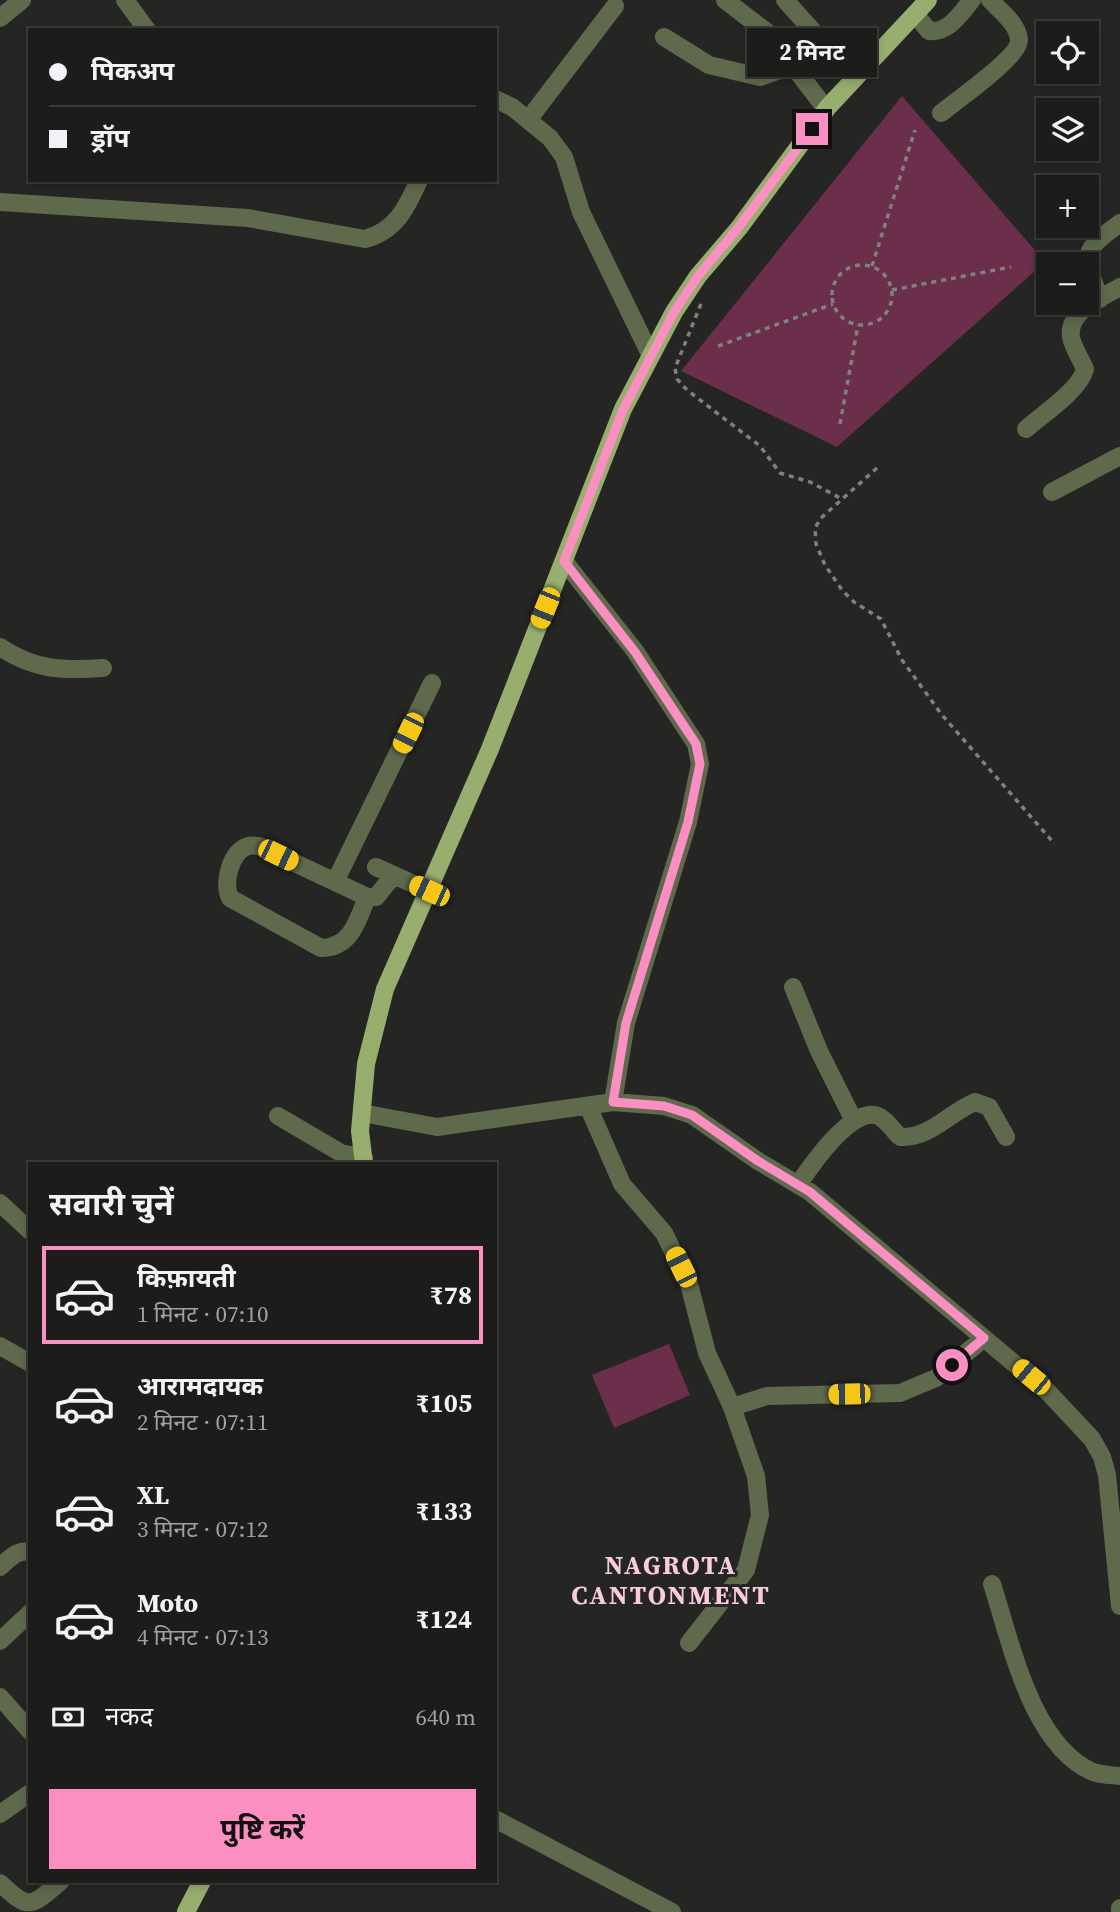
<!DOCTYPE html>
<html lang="hi">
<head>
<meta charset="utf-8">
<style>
  body { margin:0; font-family:"Source Serif 4","Noto Sans Devanagari",serif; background:#252523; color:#f1f3f6; height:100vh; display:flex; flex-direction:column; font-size:26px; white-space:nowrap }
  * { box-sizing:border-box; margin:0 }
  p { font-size:23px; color:#a0a1a2 }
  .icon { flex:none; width:38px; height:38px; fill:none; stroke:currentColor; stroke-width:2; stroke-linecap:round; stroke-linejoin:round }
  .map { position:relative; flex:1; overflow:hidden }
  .details { position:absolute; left:28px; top:1162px; width:469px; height:721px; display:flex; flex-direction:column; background:#1c1c1a; border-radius:0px; box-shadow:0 4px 10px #0003,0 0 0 2px #3a3a39 }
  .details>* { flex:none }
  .hud { position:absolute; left:28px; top:28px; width:469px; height:154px; border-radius:0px; box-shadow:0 4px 10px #0003,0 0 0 2px #3a3a39; display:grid; align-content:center; height:154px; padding:0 21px; background:#1c1c1a }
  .buttons { position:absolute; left:1036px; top:21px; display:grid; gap:14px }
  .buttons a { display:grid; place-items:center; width:63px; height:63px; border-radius:0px; background:#1c1c1a; box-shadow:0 4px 10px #0003,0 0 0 2px #3a3a39; font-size:35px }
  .end { position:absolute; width:32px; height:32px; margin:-16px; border:9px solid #fc8fc2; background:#111; box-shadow:0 0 0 4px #111 }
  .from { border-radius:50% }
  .bubble { position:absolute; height:49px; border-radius:0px; background:#1c1c1a; box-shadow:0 4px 10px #0003,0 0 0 2px #3a3a39; font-size:23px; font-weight:700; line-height:49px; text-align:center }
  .car { position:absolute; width:21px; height:42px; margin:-21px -10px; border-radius:9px; box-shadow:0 0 5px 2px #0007; background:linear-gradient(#f5c518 24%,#345 0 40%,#f5c518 0 76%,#345 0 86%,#f5c518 0) }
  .hud b { display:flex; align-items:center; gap:24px; height:66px; font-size:26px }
  .hud b+b { border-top:2px solid #3a3a39 }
  .hud i { width:18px; height:18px; background:#f1f3f6 }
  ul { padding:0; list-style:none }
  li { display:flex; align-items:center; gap:21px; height:98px; margin:0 14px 10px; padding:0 7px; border:4px solid transparent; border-radius:0px }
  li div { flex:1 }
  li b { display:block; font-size:26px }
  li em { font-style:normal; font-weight:700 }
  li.selected { border-color:#fc8fc2 }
  li>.icon { width:63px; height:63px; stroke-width:1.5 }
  h2 { padding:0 21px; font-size:32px; line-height:84px }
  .pay { display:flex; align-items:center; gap:18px; height:77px; padding:0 21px; font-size:26px }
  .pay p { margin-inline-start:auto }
  .primary-button { display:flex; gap:14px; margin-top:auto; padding:14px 21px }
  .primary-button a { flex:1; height:80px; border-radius:0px; background:#fc8fc2; color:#111; font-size:28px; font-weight:700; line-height:80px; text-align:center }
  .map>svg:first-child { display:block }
  .green { fill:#6b2f4c }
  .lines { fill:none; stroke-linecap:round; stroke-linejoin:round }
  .path { stroke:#80817f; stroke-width:3.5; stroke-dasharray:5 5; stroke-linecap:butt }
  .minor { stroke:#5f6a4c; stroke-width:18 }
  .major { stroke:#98ae6f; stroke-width:18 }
  .route { stroke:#fc8fc2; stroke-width:9 }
  .labels { text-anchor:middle; stroke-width:6; stroke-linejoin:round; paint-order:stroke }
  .district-label { font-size:26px; font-weight:bold; letter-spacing:2px; fill:#facade; stroke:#252623 }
</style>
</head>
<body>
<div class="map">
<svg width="1120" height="1912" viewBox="0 0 1120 1912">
  <rect width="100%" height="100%" fill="#252623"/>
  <path class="green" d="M902 96 1045 262 837 447 681 371Z
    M669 1344 690 1395 614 1428 592 1375Z"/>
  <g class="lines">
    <path class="path" d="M832 295a30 30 0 1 1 60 0a30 30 0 1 1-60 0Z
      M872 266 915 130
      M892 290 1011 267
      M701 304 675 368 677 379 687 390 760 446 780 473 810 482 842 499
      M718 346 833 304
      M840 424 858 325
      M877 468 821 518 815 528 816 544 825 565 842 590 854 602 881 619 902 660 942 715 1053 842"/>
    <path class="minor" d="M125 0 147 30
      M725 0 768 33 826 109
      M785 0 855 78
      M915 14 929 31C949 33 960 14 972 0
      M0 18 22 0
      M664 37 709 65 760 77 791 66
      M495 99 512 107 550 138 564 157 581 212 651 356
      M941 113C956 101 1021 56 1019 39 1017 23 1000 11 990 0
      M528 120 615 6
      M0 202 248 218 365 239C396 231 407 207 419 180
      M1100 299C1083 254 1080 252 1120 223
      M1026 429C1043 414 1080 390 1085 369 1081 359 1073 348 1071 337 1067 312 1102 297 1120 287
      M1052 492 1120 456
      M564 561 635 651 696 744 700 764 688 822 626 1023 613 1102
      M0 647C34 670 63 671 103 668
      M376 867 429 891
      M335 882 432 683
      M367 897C358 920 351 948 321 948L230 898C223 883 230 852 248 846 251 845 255 846 259 846L367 897H376L394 875
      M793 987 819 1051 854 1121
      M588 1106 622 1184 664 1233 689 1284 707 1353 732 1407 756 1476 760 1515 746 1570 689 1643
      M362 1113 437 1127 613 1102 664 1106 692 1115 758 1161 810 1192 1047 1391 1092 1439 1102 1457 1107 1475 1120 1606
      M278 1116 341 1153 364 1158
      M798 1185C810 1167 854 1102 880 1117 887 1121 894 1131 900 1137 929 1139 949 1113 975 1102L989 1107 1006 1137
      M0 1203 30 1231
      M0 1346 30 1363
      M732 1407 767 1396 900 1393 936 1378 984 1338
      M0 1567C9 1559 17 1549 30 1552
      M992 1584C1011 1642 1031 1745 1093 1772 1101 1775 1111 1775 1120 1776
      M0 1641 30 1613
      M0 1697 30 1731
      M0 1814 30 1793
      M495 1819 672 1912
      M0 1883C30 1912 31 1906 61 1881
      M1120 1912V1908"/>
    <path class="major" d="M364 1164 360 1131 366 1064 385 989 490 749 623 409 674 312 698 276 739 228 828 107 928 0
      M186 1912 202 1881"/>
  </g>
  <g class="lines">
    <path class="route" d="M812 129 738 228 698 276 674 312 623 410 564 561 635 652 696 744 700 764 688 822 626 1023 613 1102 664 1106 692 1115 758 1161 810 1192 984 1338 952 1365"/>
  </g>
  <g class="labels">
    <g class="district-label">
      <text x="671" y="1574">NAGROTA<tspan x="671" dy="30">CANTONMENT</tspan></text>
    </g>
  </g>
</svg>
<div class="buttons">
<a><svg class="icon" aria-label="locate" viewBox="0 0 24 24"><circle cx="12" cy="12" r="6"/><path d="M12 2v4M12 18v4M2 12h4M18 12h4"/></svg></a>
<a><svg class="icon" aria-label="layers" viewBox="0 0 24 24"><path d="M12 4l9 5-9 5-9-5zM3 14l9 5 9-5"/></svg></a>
<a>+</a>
<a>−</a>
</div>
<i class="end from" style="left:952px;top:1365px"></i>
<i class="end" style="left:812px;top:129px"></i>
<div class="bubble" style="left:747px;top:28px;width:130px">2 मिनट</div>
<i class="car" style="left:545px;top:608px;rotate:202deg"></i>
<i class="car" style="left:408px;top:733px;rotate:206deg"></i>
<i class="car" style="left:278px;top:855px;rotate:116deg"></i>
<i class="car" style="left:429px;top:891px;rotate:294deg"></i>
<i class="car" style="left:681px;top:1267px;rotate:334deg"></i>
<i class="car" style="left:1031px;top:1377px;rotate:310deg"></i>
<i class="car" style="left:849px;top:1394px;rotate:269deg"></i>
<div class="hud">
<b><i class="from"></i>पिकअप</b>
<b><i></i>ड्रॉप</b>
</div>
<section class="details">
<h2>सवारी चुनें</h2>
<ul>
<li class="selected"><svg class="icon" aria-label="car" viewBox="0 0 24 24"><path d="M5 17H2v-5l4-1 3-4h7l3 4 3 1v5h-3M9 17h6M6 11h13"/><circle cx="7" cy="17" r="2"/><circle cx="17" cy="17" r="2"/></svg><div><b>किफ़ायती</b><p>1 मिनट · 07:10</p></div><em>₹78</em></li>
<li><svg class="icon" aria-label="car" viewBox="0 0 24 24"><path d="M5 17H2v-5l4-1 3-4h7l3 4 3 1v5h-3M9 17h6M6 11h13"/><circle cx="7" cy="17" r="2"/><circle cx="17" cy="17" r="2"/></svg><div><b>आरामदायक</b><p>2 मिनट · 07:11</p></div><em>₹105</em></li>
<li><svg class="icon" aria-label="car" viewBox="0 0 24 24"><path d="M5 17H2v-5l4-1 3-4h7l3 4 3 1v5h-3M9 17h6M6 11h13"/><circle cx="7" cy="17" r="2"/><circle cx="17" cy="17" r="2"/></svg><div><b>XL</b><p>3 मिनट · 07:12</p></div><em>₹133</em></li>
<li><svg class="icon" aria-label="car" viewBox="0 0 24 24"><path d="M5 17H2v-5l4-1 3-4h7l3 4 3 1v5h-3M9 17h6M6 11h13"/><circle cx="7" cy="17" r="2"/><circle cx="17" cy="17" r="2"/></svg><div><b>Moto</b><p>4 मिनट · 07:13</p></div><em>₹124</em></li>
</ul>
<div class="pay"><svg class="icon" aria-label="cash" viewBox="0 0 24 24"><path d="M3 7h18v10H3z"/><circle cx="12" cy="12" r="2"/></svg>नकद<p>640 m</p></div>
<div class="primary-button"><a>पुष्टि करें</a></div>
</section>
</div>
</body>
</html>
